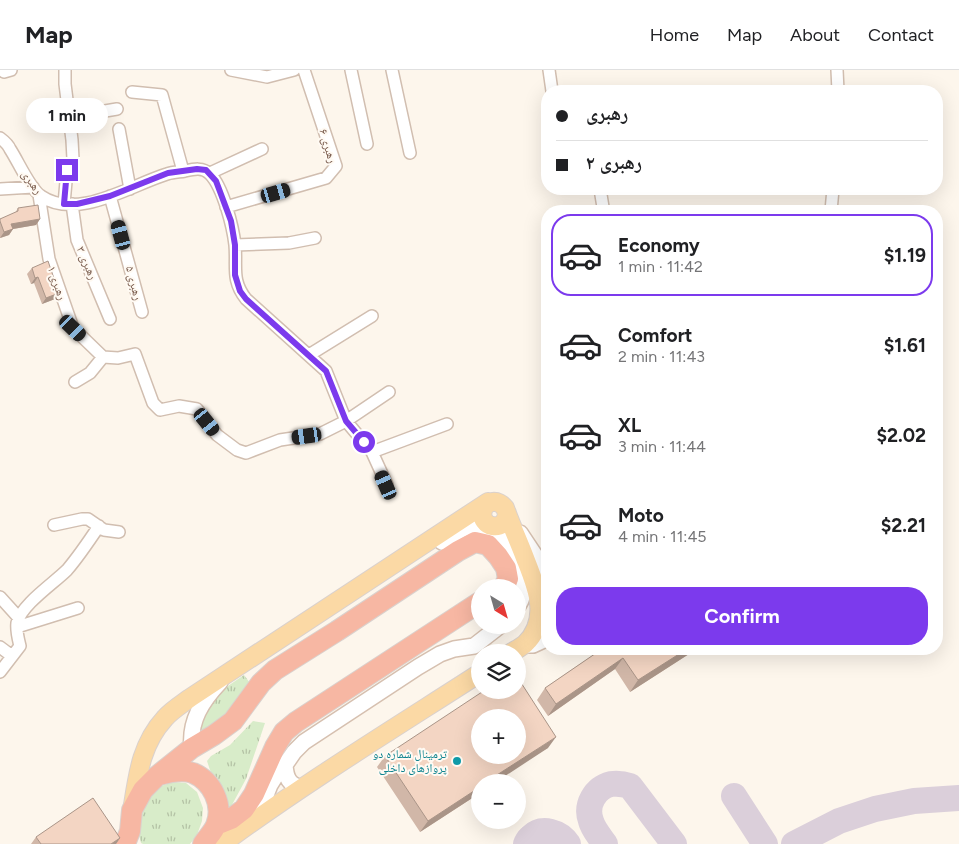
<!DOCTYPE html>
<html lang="en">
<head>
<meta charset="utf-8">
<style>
  body { margin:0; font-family:Figtree,"Noto Naskh Arabic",sans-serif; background:#f2f2f2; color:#202124; height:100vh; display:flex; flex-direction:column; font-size:19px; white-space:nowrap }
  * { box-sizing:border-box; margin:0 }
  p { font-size:16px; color:#757577 }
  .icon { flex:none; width:28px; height:28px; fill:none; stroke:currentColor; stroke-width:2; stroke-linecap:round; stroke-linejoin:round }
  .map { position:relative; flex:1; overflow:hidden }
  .sheet { position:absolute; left:541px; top:135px; width:402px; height:450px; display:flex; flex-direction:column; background:#fff; border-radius:20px; box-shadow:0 5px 20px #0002 }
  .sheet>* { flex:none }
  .banner { position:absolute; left:541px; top:15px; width:402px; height:110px; border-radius:20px; box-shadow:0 5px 20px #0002; display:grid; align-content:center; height:110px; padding:0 15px; background:#fff }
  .needle { width:32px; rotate:143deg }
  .controls { position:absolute; left:471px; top:509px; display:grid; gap:10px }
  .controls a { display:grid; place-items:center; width:55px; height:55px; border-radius:50%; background:#fff; box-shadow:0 5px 20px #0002; font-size:25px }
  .end { position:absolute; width:22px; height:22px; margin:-11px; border:6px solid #7c3aed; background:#fff; box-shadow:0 0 0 2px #fff }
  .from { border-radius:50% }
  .bubble { position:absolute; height:35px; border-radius:18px; background:#fff; box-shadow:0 5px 20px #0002; font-size:16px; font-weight:700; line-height:35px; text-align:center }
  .car { position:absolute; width:15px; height:30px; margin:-15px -8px; border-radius:6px; box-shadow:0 0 4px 1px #0007; background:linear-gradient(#222 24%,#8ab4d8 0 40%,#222 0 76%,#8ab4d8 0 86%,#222 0) }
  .banner b { display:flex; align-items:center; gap:18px; height:48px; font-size:19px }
  .banner b+b { border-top:1px solid #e0e0e0 }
  .banner i { width:12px; height:12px; background:#202124 }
  ul { padding:9px 0 0; list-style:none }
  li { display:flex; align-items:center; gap:15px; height:82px; margin:0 10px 8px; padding:0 5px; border:2px solid transparent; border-radius:20px }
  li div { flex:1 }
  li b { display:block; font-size:19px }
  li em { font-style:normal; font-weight:700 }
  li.selected { border-color:#7c3aed }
  li>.icon { width:45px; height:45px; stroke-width:1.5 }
  .primary-button { display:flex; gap:10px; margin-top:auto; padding:10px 15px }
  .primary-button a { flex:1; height:58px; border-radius:20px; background:#7c3aed; color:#fff; font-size:20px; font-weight:700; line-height:58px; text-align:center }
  header { display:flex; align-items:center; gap:30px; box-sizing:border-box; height:70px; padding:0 25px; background:#fff; border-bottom:1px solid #e0e0e0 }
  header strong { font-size:24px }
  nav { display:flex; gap:28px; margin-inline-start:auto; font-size:18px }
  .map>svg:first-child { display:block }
  .grass { fill:url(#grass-tufts) }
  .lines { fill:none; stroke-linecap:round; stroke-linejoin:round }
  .taxiway { stroke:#dbcfda; stroke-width:26 }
  .street-casing { stroke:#d1beb0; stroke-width:14 }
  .secondary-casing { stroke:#d6c0b0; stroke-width:18 }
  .primary-casing { stroke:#dad1cd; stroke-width:20 }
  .highway-casing { stroke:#dad1cd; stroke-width:22 }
  .street { stroke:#fff; stroke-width:11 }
  .secondary { stroke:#fff; stroke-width:15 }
  .primary { stroke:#fbd9a5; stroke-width:18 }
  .highway { stroke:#f7b7a3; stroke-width:20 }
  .wall { fill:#d1b7a8 }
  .shaded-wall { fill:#aa9588 }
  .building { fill:#f3d5c3; stroke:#aa9588; fill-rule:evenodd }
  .route { stroke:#7c3aed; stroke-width:6 }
  .culture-dot { fill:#0f9aa8; stroke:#fffaf3; stroke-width:2 }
  .labels { text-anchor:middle; stroke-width:4; stroke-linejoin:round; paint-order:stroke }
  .street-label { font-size:12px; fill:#7a5c4d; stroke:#fffaf3 }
  .culture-label { font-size:12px; fill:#0d838f; stroke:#fffaf3; text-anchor:end }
</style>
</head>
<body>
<header>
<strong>Map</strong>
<nav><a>Home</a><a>Map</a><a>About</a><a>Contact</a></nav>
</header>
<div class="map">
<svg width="959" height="774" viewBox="0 0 959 774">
  <defs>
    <pattern id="grass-tufts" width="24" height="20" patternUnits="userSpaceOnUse" patternTransform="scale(1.25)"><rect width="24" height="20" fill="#d8ecc9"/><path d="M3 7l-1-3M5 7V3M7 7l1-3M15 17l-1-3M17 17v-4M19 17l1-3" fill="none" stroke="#b4c2a5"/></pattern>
  </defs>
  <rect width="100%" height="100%" fill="#fdf6ec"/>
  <path class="grass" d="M244 605 250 613 232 640 198 665 199 657 213 629 225 618Z
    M253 651 265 653 246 709 227 744 217 713 210 700 207 691 211 686 230 675Z
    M173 712 186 713 197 722 203 738 202 751 197 765 190 774H143L141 773 138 761 139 744 152 723 161 716Z"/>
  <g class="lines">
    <path class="taxiway" d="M734 726 765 774
      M526 774C527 772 528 769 531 767 542 756 560 762 568 774
      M605 774C600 767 593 759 591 751 585 735 595 718 611 714 618 713 624 714 630 716L674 774
      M794 774 839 751 875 739 914 731 959 728"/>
    <defs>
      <path id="street" d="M231 0 267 7 294 0
        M351 0 367 74
        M392 0 410 83
        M549 0 552 21
        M837 0 838 21
        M4 2 11 0
        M132 22 162 25 183 101
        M69 47 117 39
        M119 59 130 119
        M0 68C4 71 8 74 10 79 18 91 30 119 41 126 77 151 131 115 167 104 173 102 179 102 185 101 194 99 203 97 210 104 223 117 233 157 235 175 237 197 231 210 246 229L326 301 346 351 372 382 387 415
        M210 103 262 79
        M0 119 33 117
        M600 119 603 137V141
        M39 125 49 189 73 258 103 287
        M110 126 142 242
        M64 134 67 100 73 89 72 70 65 14V0
        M72 134 77 170 110 249
        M226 137 326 108 336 96 304 0
        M831 141 833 119
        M235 175 289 173 315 168
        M309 285 372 246
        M103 287 118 288 135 284 153 333 160 340 179 336 197 339 217 365 237 380 246 383 280 370 320 364 346 351 389 322
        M75 312 90 303 103 287
        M372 382 447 354
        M54 455 82 449H88L104 460 119 462
        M0 527 19 548
        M17 557 78 538
        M0 577 12 586
        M0 602 20 576C18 568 16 561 17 553 21 535 54 513 67 500 79 486 89 471 99 456"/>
      <path id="secondary" d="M520 463 548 505
        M442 472C449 468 461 458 469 457 506 449 537 506 518 536
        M524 575H533L548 568
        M192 678C189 651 202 631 220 612
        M285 695C286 708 289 715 302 718
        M257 748 270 715 278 702 285 695 294 682 304 672 418 597 440 584 454 579 474 576 501 555"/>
      <path id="primary" d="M507 443C506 464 478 458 483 440 484 436 488 433 492 432 497 431 502 434 505 438 511 455 519 472 525 488 536 516 551 549 525 574 521 577 516 580 512 582
        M133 735C138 702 142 673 165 648 172 640 182 634 190 628L488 432 489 433
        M222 774C305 713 393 659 480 603"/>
      <path id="highway" d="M159 705C170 702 182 699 193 703 212 711 224 735 216 755 214 761 207 768 203 774
        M216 755 231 749 244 739 254 724 275 677 284 662 296 652 480 532
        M125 774 130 761 132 740 143 720 157 706 192 678 214 665 233 651 261 613 275 600 337 561 458 481 475 472 488 475 498 486 506 498 508 509 503 518"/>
    </defs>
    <use href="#street" class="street-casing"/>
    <use href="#secondary" class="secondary-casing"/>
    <use href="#primary" class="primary-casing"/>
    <use href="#highway" class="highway-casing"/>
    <use href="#street" class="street"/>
    <use href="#secondary" class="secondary"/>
    <use href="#primary" class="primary"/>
    <use href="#highway" class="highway"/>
  </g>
  <path class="wall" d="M18 138 40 149 36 155 13 159 9 165 0 168V149L15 143Z
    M32 198 55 229 42 234 34 213 31 214 27 204Z
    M602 579H692L689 584 630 622 615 599 548 646 537 630 545 618Z
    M548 678 480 712V723L420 762 377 697 385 686Z
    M36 767 120 768 116 774H31Z"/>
  <path class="shaded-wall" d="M40 149 36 155 7 160 11 154Z
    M13 159 9 165 0 168 4 162Z
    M38 207 34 213 31 214 35 208Z
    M59 223 55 229 42 234 46 228Z
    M687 579H692L689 584 630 622 638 610Z
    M623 588 615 599 548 646 556 634Z
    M556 667 548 678 496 712H486Z
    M480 717V723L420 762 428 751Z
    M120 768 116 774H111Z"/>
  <path class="building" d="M38 135 40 149 11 154 13 159 4 162 0 151V149L18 141V138Z
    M48 191 59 223 46 228 38 207 35 208 32 198Z
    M602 579H687L638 610 623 588 556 634 545 618Z
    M518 608 556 667 486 712H480V717L428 751 385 686 485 620H518ZM480 648H518V685H480Z
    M93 728 120 768 111 774H41L36 767Z"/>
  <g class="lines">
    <path class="route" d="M67 100 64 134H77L110 126 168 103 197 99 206 100 216 111 231 151 235 175V205L240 221 246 229 326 301 346 351 364 372"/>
  </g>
  <circle class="culture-dot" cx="457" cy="691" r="5"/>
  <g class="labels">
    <g class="street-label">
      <text transform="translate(328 76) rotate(74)" y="4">رهبری ۶</text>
      <text transform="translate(32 112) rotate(54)" y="4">رهبری</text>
      <text transform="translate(87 193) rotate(67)" y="4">رهبری ۳</text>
      <text transform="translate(57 213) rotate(71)" y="4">رهبری ۱</text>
      <text transform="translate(134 213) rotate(75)" y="4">رهبری ۵</text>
    </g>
    <g class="culture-label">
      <text x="447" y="688">ترمینال شماره دو<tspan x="447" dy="14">پروازهای داخلی</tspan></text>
    </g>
  </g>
</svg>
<div class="controls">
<a><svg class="needle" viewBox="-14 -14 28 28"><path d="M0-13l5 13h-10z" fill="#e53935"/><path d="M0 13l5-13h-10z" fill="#757577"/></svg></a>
<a><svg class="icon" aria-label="layers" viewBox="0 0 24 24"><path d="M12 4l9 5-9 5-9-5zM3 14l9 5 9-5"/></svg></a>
<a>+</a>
<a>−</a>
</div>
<i class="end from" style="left:364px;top:372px"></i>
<i class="end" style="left:67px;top:100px"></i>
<div class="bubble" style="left:26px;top:28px;width:82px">1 min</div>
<i class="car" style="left:276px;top:123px;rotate:74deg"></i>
<i class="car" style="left:121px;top:165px;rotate:345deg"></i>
<i class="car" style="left:73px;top:258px;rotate:134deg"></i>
<i class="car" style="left:207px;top:352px;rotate:141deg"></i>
<i class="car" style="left:307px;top:366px;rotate:262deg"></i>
<i class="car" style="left:386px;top:415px;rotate:336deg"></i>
<div class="banner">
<b><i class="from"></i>رهبری</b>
<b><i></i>رهبری ۲</b>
</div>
<section class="sheet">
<ul>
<li class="selected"><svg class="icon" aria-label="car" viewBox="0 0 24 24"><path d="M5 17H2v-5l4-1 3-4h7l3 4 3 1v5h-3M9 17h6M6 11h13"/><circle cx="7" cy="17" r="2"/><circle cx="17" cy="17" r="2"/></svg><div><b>Economy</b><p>1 min · 11:42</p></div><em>$1.19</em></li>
<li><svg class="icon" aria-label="car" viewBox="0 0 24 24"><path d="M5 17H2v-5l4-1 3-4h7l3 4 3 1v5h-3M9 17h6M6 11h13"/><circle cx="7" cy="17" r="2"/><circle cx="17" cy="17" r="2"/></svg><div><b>Comfort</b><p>2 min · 11:43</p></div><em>$1.61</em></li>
<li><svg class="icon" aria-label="car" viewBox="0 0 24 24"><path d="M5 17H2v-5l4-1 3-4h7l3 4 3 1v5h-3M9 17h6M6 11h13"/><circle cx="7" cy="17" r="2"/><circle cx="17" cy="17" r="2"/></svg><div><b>XL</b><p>3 min · 11:44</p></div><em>$2.02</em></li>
<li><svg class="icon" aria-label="car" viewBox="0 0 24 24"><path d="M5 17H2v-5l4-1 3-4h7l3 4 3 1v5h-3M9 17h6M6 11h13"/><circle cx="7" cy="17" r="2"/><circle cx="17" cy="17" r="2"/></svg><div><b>Moto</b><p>4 min · 11:45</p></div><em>$2.21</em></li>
</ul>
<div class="primary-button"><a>Confirm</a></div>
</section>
</div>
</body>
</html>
